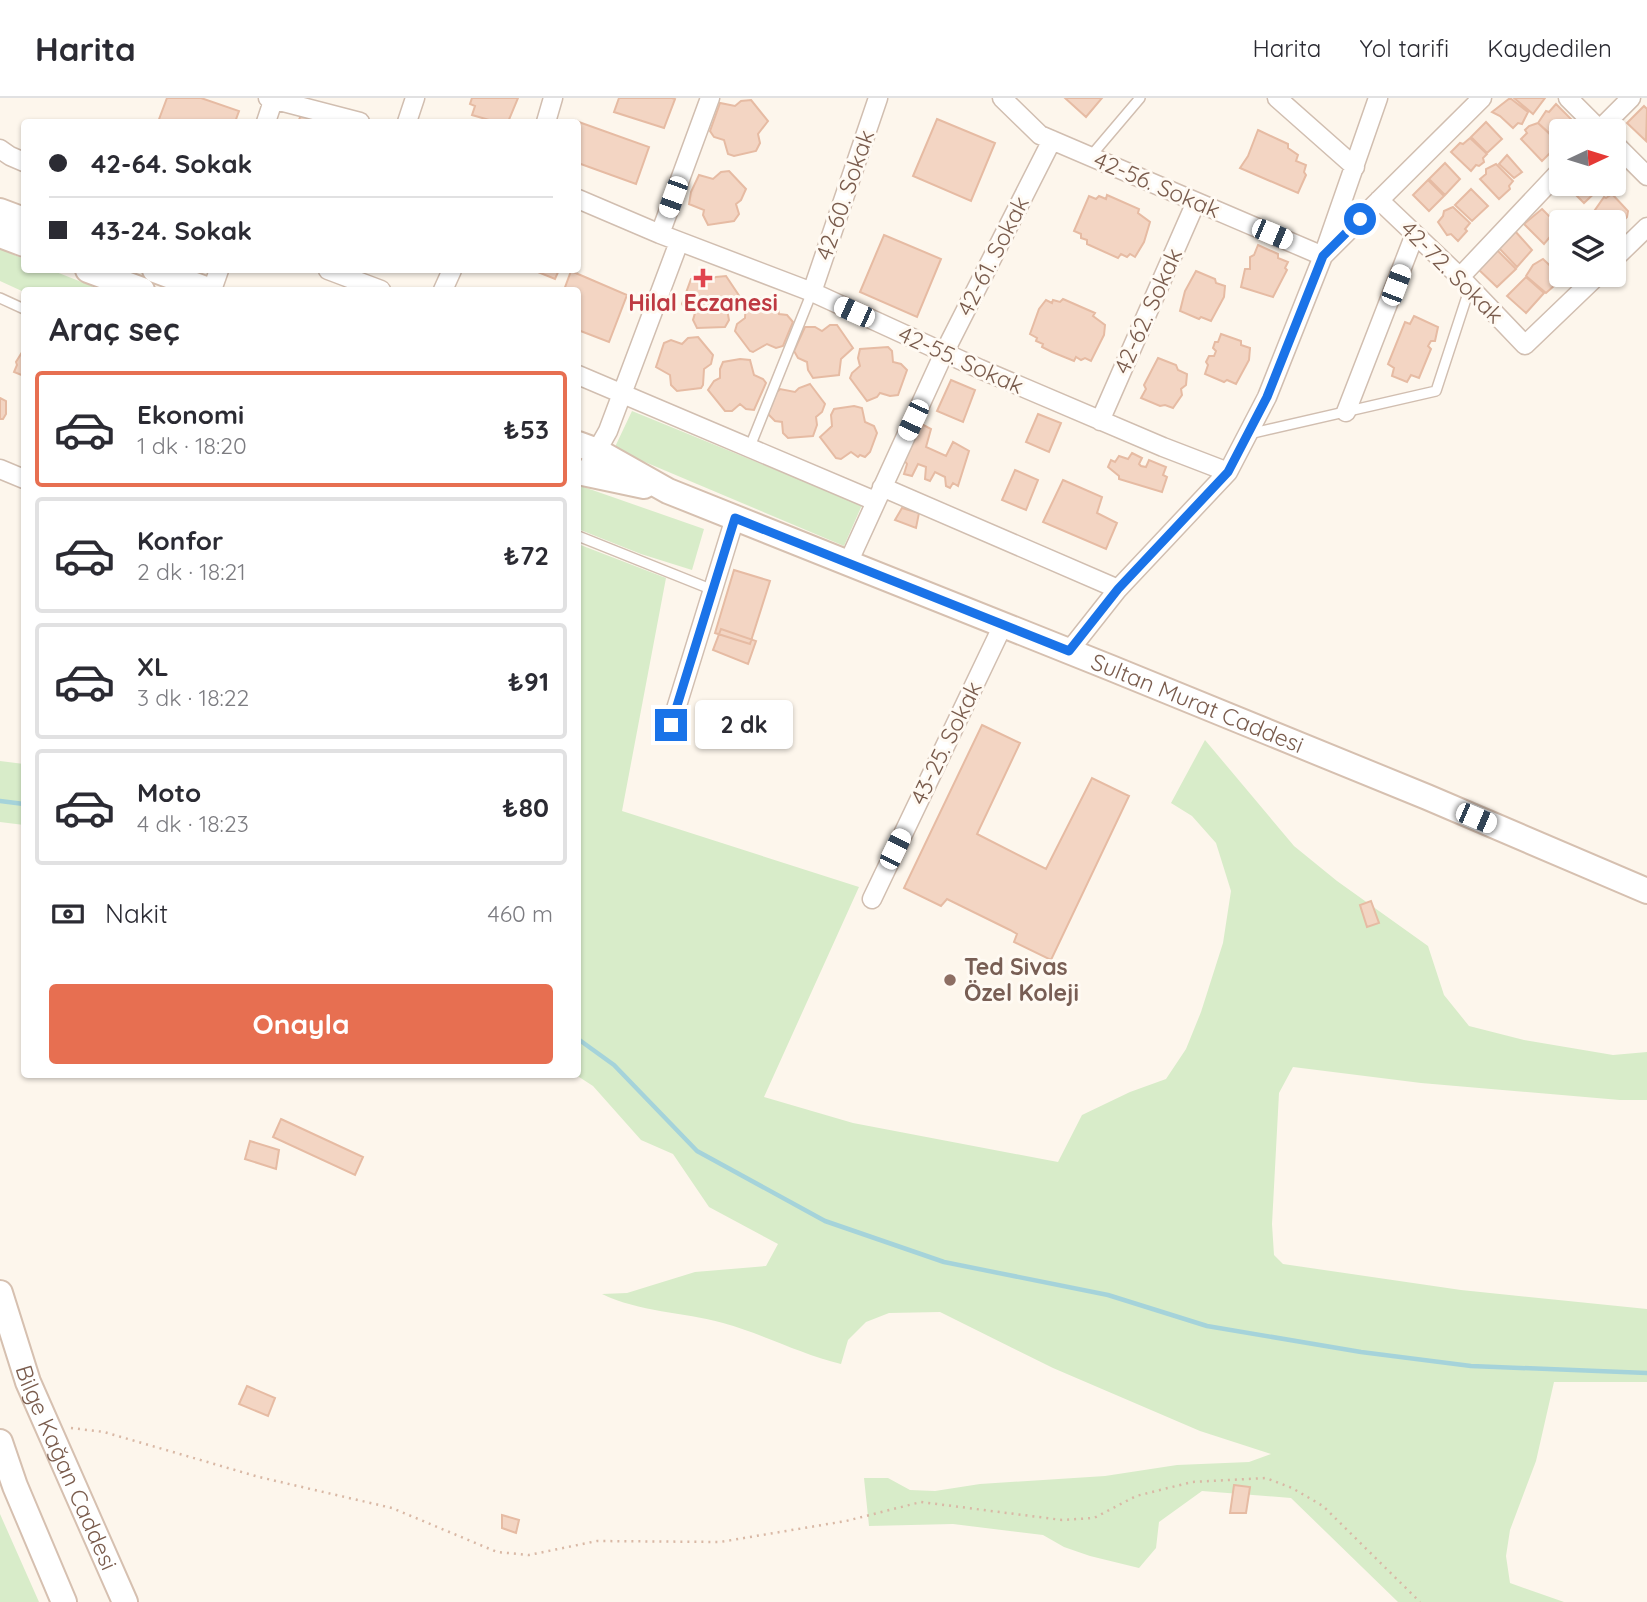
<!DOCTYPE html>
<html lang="tr">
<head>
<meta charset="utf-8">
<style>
  body { margin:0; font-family:Quicksand,sans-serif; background:#f2f2f3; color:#2b2b33; height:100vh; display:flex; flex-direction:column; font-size:26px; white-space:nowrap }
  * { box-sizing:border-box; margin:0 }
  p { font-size:23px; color:#7c7c81 }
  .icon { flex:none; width:38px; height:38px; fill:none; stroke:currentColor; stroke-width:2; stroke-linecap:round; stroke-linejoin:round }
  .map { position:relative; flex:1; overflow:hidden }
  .panel { position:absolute; left:21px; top:189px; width:560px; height:791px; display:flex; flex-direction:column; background:#fff; border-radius:7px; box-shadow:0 2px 5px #0004 }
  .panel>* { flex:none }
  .top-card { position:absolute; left:21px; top:21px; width:560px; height:154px; border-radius:7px; box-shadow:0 2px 5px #0004; display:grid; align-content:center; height:154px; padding:0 28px; background:#fff }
  .needle { width:46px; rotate:86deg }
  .controls { position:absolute; left:1549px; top:21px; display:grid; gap:14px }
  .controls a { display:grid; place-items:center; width:77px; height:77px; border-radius:7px; background:#fff; box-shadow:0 2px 5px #0004; font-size:35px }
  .end { position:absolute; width:32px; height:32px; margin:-16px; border:9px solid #1a73e8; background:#fff; box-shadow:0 0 0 4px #fff }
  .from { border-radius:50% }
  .bubble { position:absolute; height:49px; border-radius:7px; background:#fff; box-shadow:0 2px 5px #0004; font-size:23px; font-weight:700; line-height:49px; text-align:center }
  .car { position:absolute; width:21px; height:42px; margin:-21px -10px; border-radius:9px; box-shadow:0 0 5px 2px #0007; background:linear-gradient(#fff 24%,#345 0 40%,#fff 0 76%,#345 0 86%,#fff 0) }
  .top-card b { display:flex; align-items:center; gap:24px; height:66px; font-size:26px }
  .top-card b+b { border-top:2px solid #e1e1e2 }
  .top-card i { width:18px; height:18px; background:#2b2b33 }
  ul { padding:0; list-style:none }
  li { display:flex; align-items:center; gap:21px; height:116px; margin:0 14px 10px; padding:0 14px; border:4px solid #e1e1e2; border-radius:7px }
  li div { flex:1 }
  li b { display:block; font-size:26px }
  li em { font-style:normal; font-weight:700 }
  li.selected { border-color:#e76f51 }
  li>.icon { width:63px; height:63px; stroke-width:1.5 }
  h2 { padding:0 28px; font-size:32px; line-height:84px }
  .pay { display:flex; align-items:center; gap:18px; height:77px; padding:0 28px; font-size:26px }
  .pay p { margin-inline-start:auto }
  .button { display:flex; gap:14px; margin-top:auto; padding:14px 28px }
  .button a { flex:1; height:80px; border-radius:7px; background:#e76f51; color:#fff; font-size:28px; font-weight:700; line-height:80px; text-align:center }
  header { display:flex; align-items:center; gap:42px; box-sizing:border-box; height:98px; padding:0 35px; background:#fff; border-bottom:2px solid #e1e1e2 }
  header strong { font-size:33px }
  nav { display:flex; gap:38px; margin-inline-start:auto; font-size:24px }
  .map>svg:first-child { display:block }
  .green { fill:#d8ecc9 }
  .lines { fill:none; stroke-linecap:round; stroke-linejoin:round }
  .stream { stroke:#a5d3da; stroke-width:4.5 }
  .building { fill:#f3d5c3; stroke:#e6bba3; stroke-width:2 }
  .lane-casing { stroke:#d1beb0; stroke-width:12 }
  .street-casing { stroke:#d1beb0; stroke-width:21 }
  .secondary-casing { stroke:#d6c0b0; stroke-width:28 }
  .path { stroke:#d9b8a5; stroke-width:2.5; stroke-dasharray:2 5; stroke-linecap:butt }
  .lane { stroke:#fff; stroke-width:9 }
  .street { stroke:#fff; stroke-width:18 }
  .secondary { stroke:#fff; stroke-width:24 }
  .route { stroke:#1a73e8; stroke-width:9 }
  .health-dot { fill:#e0444e; stroke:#fffaf3; stroke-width:2.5 }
  .education-dot { fill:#8d6e63; stroke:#fffaf3; stroke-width:2.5 }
  .labels { text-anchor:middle; stroke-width:6; stroke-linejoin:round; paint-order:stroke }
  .street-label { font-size:23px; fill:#7a5c4d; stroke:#fffaf3 }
  .health-label { font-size:23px; font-weight:bold; fill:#be3a42; stroke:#fffaf3 }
  .education-label { font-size:23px; font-weight:bold; fill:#785e54; stroke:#fffaf3; text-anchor:start }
</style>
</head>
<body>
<header>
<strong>Harita</strong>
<nav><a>Harita</a><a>Yol tarifi</a><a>Kaydedilen</a></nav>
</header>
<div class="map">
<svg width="1647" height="1504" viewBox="0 0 1647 1504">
  <rect width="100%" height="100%" fill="#fdf6ec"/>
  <path class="green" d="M0 151 24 161V172H51L102 192 24 194 0 183Z
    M632 313 862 407 844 448 614 351Z
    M578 387 704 431 692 472 641 456 578 431Z
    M578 446 666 480 622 713 859 789 764 999 853 1025 1058 1064 1082 1017 1130 994 1166 981 1186 951 1201 914 1223 845 1231 793 1216 745 1192 718 1171 705 1205 642 1294 748 1337 783 1428 848 1444 897 1469 928 1524 942 1613 957 1647 954V1002H1620L1421 985 1293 969 1279 995 1272 1126 1274 1157 1283 1166 1461 1192 1647 1211V1284H1554L1536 1363 1510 1432 1506 1458 1510 1485 1564 1504H1398L1291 1400 1202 1393 1159 1424 1156 1450 1139 1470 1090 1458 1064 1449 1043 1437 953 1426 869 1428 864 1380H888L910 1392 935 1393 980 1386 1105 1378 1177 1367 1249 1364 1271 1356 1200 1333 1053 1270 940 1214 889 1215 866 1224 848 1242 841 1266C800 1256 763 1236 723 1225 683 1214 639 1214 602 1196L627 1195 695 1174 766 1168 778 1146 709 1109 673 1056 641 1042 593 988 576 977Z
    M0 663 24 666V727L0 724Z
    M0 1416 39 1504H0Z"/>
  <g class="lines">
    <path class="stream" d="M0 703 24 706
      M578 941 614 967 697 1053 825 1123 944 1164 1108 1197 1207 1228 1361 1254 1471 1268 1647 1275"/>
  </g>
  <path class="building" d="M167 0H201L239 13 235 24H158Z
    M472 0H518L508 24H496L472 17 475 8 470 6Z
    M619 0H672L675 1 664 30 614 14Z
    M1065 0H1102L1086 19Z
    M1510 0 1528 14 1522 26 1518 25 1513 30 1500 18 1492 14Z
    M1514 0H1545L1533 16Z
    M751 2 768 23 758 36 760 45 756 53 734 58 728 56 724 42 714 39 710 33 720 5 735 8 741 3Z
    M1556 6 1576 26 1570 33H1561V38L1557 42 1538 25 1546 13 1549 14Z
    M1644 8 1647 11 1646 43 1627 25Z
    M301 17 319 24H298Z
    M937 21 995 45 971 103 913 78Z
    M576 23 649 49 636 86 578 65Z
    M1486 24 1502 41 1487 55 1471 39Z
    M1538 25 1556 42 1550 48 1552 53 1542 63 1521 41 1527 35 1525 32 1529 28Z
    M1258 32 1288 46V50L1298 57 1296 63 1306 67 1304 74 1306 77 1298 95 1240 70 1248 58Z
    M1470 40 1487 56 1483 60 1484 64 1479 68 1476 67 1471 73 1451 54 1460 45 1463 46Z
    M1507 57 1522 74 1514 80 1499 66Z
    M1445 65 1460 81 1445 97 1429 81Z
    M1496 66 1513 83 1509 88 1510 91 1499 101 1480 81 1486 76V71Z
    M729 73 746 91 741 102 736 106 739 116 734 123 708 127 703 117 704 112 689 106 691 94 699 77 713 81 721 74Z
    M1428 82 1444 98 1429 113 1413 97Z
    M1568 86H1600L1602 88 1584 105 1566 87Z
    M1471 91 1488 108 1472 123 1455 107Z
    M1612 96 1628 113 1627 119 1614 132V124H1607L1595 112 1604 99 1606 100Z
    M1107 97 1139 111 1138 115 1150 124 1144 144 1135 159 1130 156 1127 159 1121 156 1118 160 1087 146V142L1081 140V136L1074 133 1089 98 1096 101 1099 98 1106 101Z
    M1453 109 1470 125 1465 131 1467 133 1458 143 1451 136 1447 137 1438 124 1443 118 1444 113Z
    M1542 111 1559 128 1544 146 1524 126Z
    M1515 133 1532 152 1517 169 1498 149Z
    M884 137 941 161 917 219 860 194Z
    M1561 144V163L1552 153Z
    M1258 147 1278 156V160L1288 164 1285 170 1287 172 1273 199 1241 189 1245 171H1250V159L1254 157Z
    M1497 152 1516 171 1497 189 1478 171Z
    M1543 161 1563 180 1546 195 1526 178 1533 167Z
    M533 172H559L555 181Z
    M571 173 627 197 609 244 578 232V192H564Z
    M1196 173 1215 181 1216 185 1225 188 1224 199 1211 223 1201 219 1199 221 1180 213 1185 193Z
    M726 178 740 199 739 204 730 214 727 211 729 222 725 229 697 230 693 222 695 215 685 211 682 206 691 181 695 179 709 183 716 179Z
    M1526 179 1544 195 1526 215 1507 198Z
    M770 199 777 204 779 216 787 217 793 224 783 248 776 250 767 246 753 254 750 253 735 233 737 226 745 220 746 203Z
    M1063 201 1095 215 1093 218 1105 227 1104 237 1091 263 1085 260 1081 262 1076 259 1074 263 1052 254 1042 249 1043 246 1036 243 1037 240 1030 236 1039 211 1046 202 1052 205 1053 202 1060 204Z
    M1414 218 1438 229 1435 243H1431L1428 248 1431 251 1419 280 1411 277 1407 284 1392 278 1394 270 1388 266 1405 224 1410 226Z
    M830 227H837L853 250 841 261 839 277 813 280 808 272 807 264 798 260 794 253 805 229H815L822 233Z
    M1221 236 1241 243V247L1250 250 1249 262 1236 286 1227 282 1224 284 1205 276 1208 267 1206 264 1209 258H1214L1216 253 1213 250 1215 244H1218Z
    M698 239 713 257 711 266 704 271 703 287 701 290 677 293 671 287 670 277 656 269 664 245 671 242 682 246 688 240Z
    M24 244V278L14 274 17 267 16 264 24 251Z
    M888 249 892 253 893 264 901 266 907 272 898 297 890 298 880 295 877 299 867 303 850 280 852 275 860 268 858 260 860 251Z
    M1158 260 1176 267 1178 272 1187 276 1186 287 1181 291 1182 297 1173 310 1165 307 1160 308 1141 300 1146 291 1144 287Z
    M740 261 750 262 754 277 763 281 766 285 754 312 746 311 740 306 732 313H725L708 292 714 283 720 280V271L723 264Z
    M951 282 975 292 963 324 937 313Z
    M810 286 825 306 822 314 816 319 817 327 813 338 788 340 783 335 782 324 775 323 768 316 775 296 780 291 795 294 799 290Z
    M0 300 6 303V316L3 321H0Z
    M854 308 862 310 865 324 874 328 877 335 870 354 865 359 860 357 858 359 851 354 841 361 836 360 820 339 832 328 831 317 834 311Z
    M1038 316 1061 325 1049 354 1026 344Z
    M914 322 931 331 926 349 946 358 953 344 969 353 958 388 953 385 950 390 946 388 945 379 935 374 930 383 925 381 926 369 918 366 912 378 904 376 907 366 904 362Z
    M1132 355 1142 360 1139 366 1141 368 1146 369 1149 362 1166 369 1163 377 1167 379 1162 394 1119 381V378L1108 369 1111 362 1115 364 1119 358 1128 361Z
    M1015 372 1038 382 1026 412 1002 402Z
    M1063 382 1102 399 1097 415 1117 425 1106 451 1043 424Z
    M902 410 919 415 916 430 895 422Z
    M734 472 770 483 750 546 715 535Z
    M721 531 756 543 748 566 713 552Z
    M982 627 1020 645 977 736 1046 771 1092 680 1129 698 1051 862 1014 844 1017 836 1010 832 947 801 941 808 904 790Z
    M1371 803 1379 825 1367 829 1360 807Z
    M281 1021 363 1059 355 1077 273 1039Z
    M250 1043 279 1052 276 1071 245 1061Z
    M247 1288 275 1300 268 1318 239 1306Z
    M1234 1387 1250 1389 1246 1415H1230Z
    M502 1417 519 1422 516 1435 502 1430Z"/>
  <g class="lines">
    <defs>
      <path id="lane" d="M1090 59 1140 0
        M0 200 24 211
        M1249 336 1436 293 1470 189
        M749 351 812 194
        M578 438 713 492"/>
      <path id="street" d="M268 0 360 24
        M1002 0 1040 37 1323 158 1482 0
        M1277 0 1355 69
        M1568 0 1601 33
        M266 24 274 0
        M407 24 415 0
        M546 24 553 0
        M1598 33 1631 0
        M1614 45 1647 78
        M0 51 10 58 24 64
        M578 101 660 136 812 194 980 271 1163 349 1228 374
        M1379 102 1460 179 1525 247 1598 177
        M660 136 710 0
        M1614 161 1647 129
        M328 172 381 192
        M1460 179 1561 72
        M212 192 219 172
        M443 192 452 172
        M812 194 878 0
        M578 277 875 403
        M1346 314 1415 136
        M1100 323 1196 104
        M591 363 608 333 679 144
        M0 371 24 381
        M882 389 1118 491
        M848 465 944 255 1052 42
        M1069 553 1118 491 1228 374 1267 299 1323 158 1378 0
        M671 627 735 420
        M872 801 1003 527"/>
      <g id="secondary">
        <path d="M0 113 24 122"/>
        <path d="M0 137 24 146"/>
        <path d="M88 172 142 192"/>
        <path d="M155 172 208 192"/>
        <path id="s1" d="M578 346 597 353 668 393 1111 570 1427 699 1647 793"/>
        <path d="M578 374 644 388"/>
        <path id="s2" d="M0 1195 28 1284 125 1504"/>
        <path d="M0 1344 15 1388 64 1504"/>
      </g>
    </defs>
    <use href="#lane" class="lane-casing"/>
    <use href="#street" class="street-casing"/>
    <use href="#secondary" class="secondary-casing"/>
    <path class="path" d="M71 1330 104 1334 259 1379 392 1410 497 1454 529 1457 597 1443 720 1444 846 1423 921 1404 1062 1422 1094 1420 1136 1398 1192 1384 1266 1380 1292 1390 1323 1408 1420 1504"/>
    <use href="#lane" class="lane"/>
    <use href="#street" class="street"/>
    <use href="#secondary" class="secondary"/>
  </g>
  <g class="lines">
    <path class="route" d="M671 627 735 420 1069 553 1118 491 1228 374 1267 299 1323 158 1360 121"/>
  </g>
  <path class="health-dot" d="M699.5 169.5h7v7h7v7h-7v7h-7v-7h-7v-7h7z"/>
  <circle class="education-dot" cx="950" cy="882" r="7"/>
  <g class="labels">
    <g class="street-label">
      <text transform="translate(1157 87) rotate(23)" y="8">42-56. Sokak</text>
      <text transform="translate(845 97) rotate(-71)" y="8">42-60. Sokak</text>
      <text transform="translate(993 158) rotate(-63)" y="8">42-61. Sokak</text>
      <text transform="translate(1452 174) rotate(45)" y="8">42-72. Sokak</text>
      <text transform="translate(1148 213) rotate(-66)" y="8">42-62. Sokak</text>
      <text transform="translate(961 262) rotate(24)" y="8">42-55. Sokak</text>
      <text dy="8" stroke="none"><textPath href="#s1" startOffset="672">Sultan Murat Caddesi</textPath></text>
      <text transform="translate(946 645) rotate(-64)" y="8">43-25. Sokak</text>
      <text dy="8" stroke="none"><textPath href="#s2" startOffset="187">Bilge Kağan Caddesi</textPath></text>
    </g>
    <g class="health-label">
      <text x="703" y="213">Hilal Eczanesi</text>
    </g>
    <g class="education-label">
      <text x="964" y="877">Ted Sivas<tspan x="964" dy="26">Özel Koleji</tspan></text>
    </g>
  </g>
</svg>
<div class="controls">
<a><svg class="needle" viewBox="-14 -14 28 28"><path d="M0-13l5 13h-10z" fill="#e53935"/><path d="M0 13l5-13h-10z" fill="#7c7c81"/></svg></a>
<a><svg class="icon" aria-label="layers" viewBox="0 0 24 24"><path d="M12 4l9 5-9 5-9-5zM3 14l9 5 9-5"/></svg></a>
</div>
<i class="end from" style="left:1360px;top:121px"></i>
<i class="end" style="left:671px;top:627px"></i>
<div class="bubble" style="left:695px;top:602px;width:98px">2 dk</div>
<i class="car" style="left:673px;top:99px;rotate:200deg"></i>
<i class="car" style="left:1272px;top:136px;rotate:113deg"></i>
<i class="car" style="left:1396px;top:187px;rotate:21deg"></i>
<i class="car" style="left:854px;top:214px;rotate:294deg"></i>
<i class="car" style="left:913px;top:322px;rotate:205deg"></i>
<i class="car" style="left:1476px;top:720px;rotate:113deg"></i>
<i class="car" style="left:895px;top:751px;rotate:26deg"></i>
<div class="top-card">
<b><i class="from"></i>42-64. Sokak</b>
<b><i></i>43-24. Sokak</b>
</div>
<section class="panel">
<h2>Araç seç</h2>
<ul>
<li class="selected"><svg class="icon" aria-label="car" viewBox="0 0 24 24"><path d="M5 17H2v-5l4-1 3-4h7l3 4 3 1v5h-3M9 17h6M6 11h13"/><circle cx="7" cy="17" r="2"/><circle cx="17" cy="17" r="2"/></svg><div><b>Ekonomi</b><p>1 dk · 18:20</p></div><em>₺53</em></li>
<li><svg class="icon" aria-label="car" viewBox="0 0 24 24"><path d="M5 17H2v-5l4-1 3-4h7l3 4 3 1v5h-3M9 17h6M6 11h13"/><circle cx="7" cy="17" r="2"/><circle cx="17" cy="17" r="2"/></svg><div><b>Konfor</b><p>2 dk · 18:21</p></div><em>₺72</em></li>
<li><svg class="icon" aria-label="car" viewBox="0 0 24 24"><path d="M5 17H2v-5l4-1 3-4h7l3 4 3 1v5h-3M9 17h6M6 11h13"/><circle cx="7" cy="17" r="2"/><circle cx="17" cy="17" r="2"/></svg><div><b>XL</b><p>3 dk · 18:22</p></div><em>₺91</em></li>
<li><svg class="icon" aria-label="car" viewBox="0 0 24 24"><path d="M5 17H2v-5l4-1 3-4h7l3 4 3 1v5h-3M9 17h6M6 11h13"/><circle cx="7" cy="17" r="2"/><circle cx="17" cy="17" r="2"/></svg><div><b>Moto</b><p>4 dk · 18:23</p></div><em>₺80</em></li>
</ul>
<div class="pay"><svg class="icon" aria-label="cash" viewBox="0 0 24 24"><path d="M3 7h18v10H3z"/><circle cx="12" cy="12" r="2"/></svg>Nakit<p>460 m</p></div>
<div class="button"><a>Onayla</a></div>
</section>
</div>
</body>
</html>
